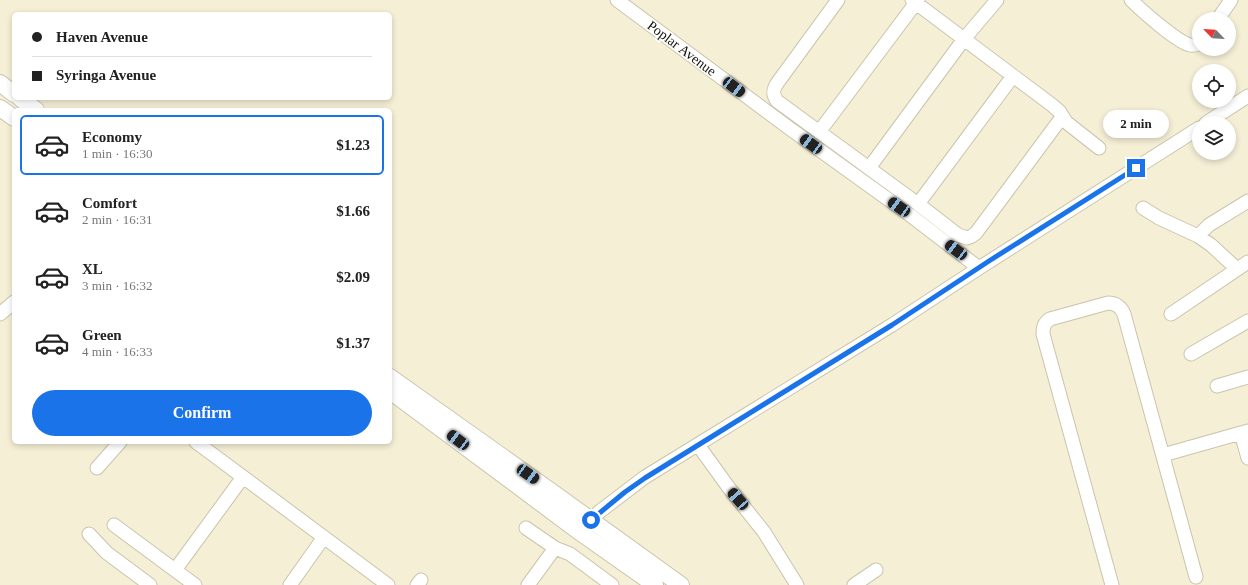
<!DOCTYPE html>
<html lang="en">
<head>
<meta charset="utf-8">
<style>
  body { margin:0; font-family:Georgia,serif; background:#f6f6f6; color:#222; height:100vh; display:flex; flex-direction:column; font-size:15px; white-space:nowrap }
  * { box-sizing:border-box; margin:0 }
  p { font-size:13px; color:#767676 }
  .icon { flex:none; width:22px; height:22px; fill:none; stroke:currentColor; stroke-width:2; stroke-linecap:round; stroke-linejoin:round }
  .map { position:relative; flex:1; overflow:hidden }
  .sheet { position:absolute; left:12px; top:108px; width:380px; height:336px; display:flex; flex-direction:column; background:#fff; border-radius:6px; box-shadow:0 2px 6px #0003 }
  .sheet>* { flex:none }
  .top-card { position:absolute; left:12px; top:12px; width:380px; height:88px; border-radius:6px; box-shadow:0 2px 6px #0003; display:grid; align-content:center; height:88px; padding:0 20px; background:#fff }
  .needle { width:26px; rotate:295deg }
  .controls { position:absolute; left:1192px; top:12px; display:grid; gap:8px }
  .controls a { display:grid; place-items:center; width:44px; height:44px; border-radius:50%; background:#fff; box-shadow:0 2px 6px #0003; font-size:20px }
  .end { position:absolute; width:18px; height:18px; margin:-9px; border:5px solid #1a73e8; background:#fff; box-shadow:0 0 0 2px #fff }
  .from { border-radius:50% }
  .bubble { position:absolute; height:28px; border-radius:14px; background:#fff; box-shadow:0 2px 6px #0003; font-size:13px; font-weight:700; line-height:28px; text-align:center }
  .car { position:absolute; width:12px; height:24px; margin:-12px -6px; border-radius:5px; box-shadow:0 0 3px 1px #0007; background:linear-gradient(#222 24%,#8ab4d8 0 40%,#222 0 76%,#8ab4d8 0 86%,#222 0) }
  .top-card b { display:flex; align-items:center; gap:14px; height:38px; font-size:15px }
  .top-card b+b { border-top:1px solid #e0e0e0 }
  .top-card i { width:10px; height:10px; background:#222 }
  ul { padding:7px 0 0; list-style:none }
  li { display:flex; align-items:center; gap:12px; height:60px; margin:0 8px 6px; padding:0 12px; border:2px solid transparent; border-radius:6px }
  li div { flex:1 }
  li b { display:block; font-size:15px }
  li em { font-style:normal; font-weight:700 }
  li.current { border-color:#1a73e8 }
  li>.icon { width:36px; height:36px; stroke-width:1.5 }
  .cta { display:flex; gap:8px; margin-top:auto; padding:8px 20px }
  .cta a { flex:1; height:46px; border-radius:24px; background:#1a73e8; color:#fff; font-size:16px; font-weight:700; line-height:46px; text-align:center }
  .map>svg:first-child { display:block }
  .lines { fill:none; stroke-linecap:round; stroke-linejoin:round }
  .minor-casing { stroke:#cac4ac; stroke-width:15 }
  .major-casing { stroke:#cac4ac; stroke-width:18 }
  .minor { stroke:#fff; stroke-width:13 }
  .major { stroke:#fff; stroke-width:16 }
  .route { stroke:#1a73e8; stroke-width:5 }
  .labels { text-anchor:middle; stroke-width:3.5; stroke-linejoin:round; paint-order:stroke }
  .street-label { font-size:14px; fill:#15130a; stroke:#fff }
</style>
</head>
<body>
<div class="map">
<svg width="1248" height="585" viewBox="0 0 1248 585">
  <rect width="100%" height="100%" fill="#f5efd6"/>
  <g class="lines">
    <defs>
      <path id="minor" d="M617 0 789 128 910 215 979 268
        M838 0 778 82C773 89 772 94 777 101L918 204 958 235 967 238 972 236 976 233 1062 117
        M912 0 1052 105 1060 112 1066 122 1099 148
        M1131 0C1141 10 1177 42 1190 45 1193 46 1196 45 1199 44
        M1218 19 1231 0
        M1206 123 1248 96
        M819 132 918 0
        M869 168 964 39 997 0
        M918 204 1013 76
        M1143 208 1159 218 1198 236 1211 245 1237 269
        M1198 236 1209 225 1248 201
        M0 314 14 302
        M1171 314 1248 262
        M1191 354 1248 321
        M1217 386 1248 377
        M1241 433 1248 458
        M196 442 388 585
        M698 445 729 488 764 532 797 585
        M1163 455 1248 431
        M97 468 120 442
        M114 525 195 585
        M526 528 555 548 570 554 612 585
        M585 528 599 512 645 477 892 325 979 268 1199 128
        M89 534 107 553 150 585
        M175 570 243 477
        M290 585 324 537
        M417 585 421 580
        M528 585 555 548
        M854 585 876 570
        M1112 585 1043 334C1043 327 1044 323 1050 319L1108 303C1116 303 1121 307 1124 314L1196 577"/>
      <path id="major" d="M0 83 14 94
        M20 98 36 110
        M0 108 14 118
        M390 377 552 492 681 585
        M393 393 581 533 655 585"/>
    </defs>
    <use href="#minor" class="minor-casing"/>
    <use href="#major" class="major-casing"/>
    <use href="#minor" class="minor"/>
    <use href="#major" class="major"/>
  </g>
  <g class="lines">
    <path class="route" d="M591 520 625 492 645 478 892 325 989 261 1136 168"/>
  </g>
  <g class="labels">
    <g class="street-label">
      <text transform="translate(682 48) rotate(37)" y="5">Poplar Avenue</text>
    </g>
  </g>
</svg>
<div class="controls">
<a><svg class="needle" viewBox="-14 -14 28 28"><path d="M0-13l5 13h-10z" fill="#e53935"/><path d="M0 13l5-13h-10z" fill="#767676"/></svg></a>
<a><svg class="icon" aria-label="locate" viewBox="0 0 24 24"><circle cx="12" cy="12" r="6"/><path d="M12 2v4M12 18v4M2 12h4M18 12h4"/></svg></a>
<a><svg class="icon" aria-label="layers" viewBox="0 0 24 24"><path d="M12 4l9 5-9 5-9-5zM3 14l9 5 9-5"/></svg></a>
</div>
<i class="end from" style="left:591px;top:520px"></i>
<i class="end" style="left:1136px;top:168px"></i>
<div class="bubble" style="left:1103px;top:110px;width:66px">2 min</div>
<i class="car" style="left:734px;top:87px;rotate:127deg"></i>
<i class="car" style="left:811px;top:144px;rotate:306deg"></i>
<i class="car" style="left:899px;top:207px;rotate:305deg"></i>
<i class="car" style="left:956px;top:250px;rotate:307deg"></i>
<i class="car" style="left:458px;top:440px;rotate:307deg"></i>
<i class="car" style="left:528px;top:474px;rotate:125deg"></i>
<i class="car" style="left:738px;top:499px;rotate:319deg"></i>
<div class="top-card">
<b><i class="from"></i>Haven Avenue</b>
<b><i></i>Syringa Avenue</b>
</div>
<section class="sheet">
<ul>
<li class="current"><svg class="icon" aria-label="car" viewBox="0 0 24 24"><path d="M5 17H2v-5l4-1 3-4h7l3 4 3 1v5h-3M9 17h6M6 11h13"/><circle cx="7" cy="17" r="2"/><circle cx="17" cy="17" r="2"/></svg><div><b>Economy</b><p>1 min · 16:30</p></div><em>$1.23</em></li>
<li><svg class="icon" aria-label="car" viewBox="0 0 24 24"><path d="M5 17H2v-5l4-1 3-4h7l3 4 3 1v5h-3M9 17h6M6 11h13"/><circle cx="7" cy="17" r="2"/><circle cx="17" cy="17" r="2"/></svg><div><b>Comfort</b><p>2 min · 16:31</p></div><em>$1.66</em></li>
<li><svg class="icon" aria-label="car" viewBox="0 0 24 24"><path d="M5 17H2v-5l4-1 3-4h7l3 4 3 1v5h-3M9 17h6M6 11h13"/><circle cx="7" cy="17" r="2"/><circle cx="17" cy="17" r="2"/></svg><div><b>XL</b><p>3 min · 16:32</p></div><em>$2.09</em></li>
<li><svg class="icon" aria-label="car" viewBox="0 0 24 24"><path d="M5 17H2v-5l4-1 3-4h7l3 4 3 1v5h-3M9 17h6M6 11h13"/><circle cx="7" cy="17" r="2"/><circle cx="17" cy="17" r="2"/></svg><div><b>Green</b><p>4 min · 16:33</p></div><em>$1.37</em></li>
</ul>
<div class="cta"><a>Confirm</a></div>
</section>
</div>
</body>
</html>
